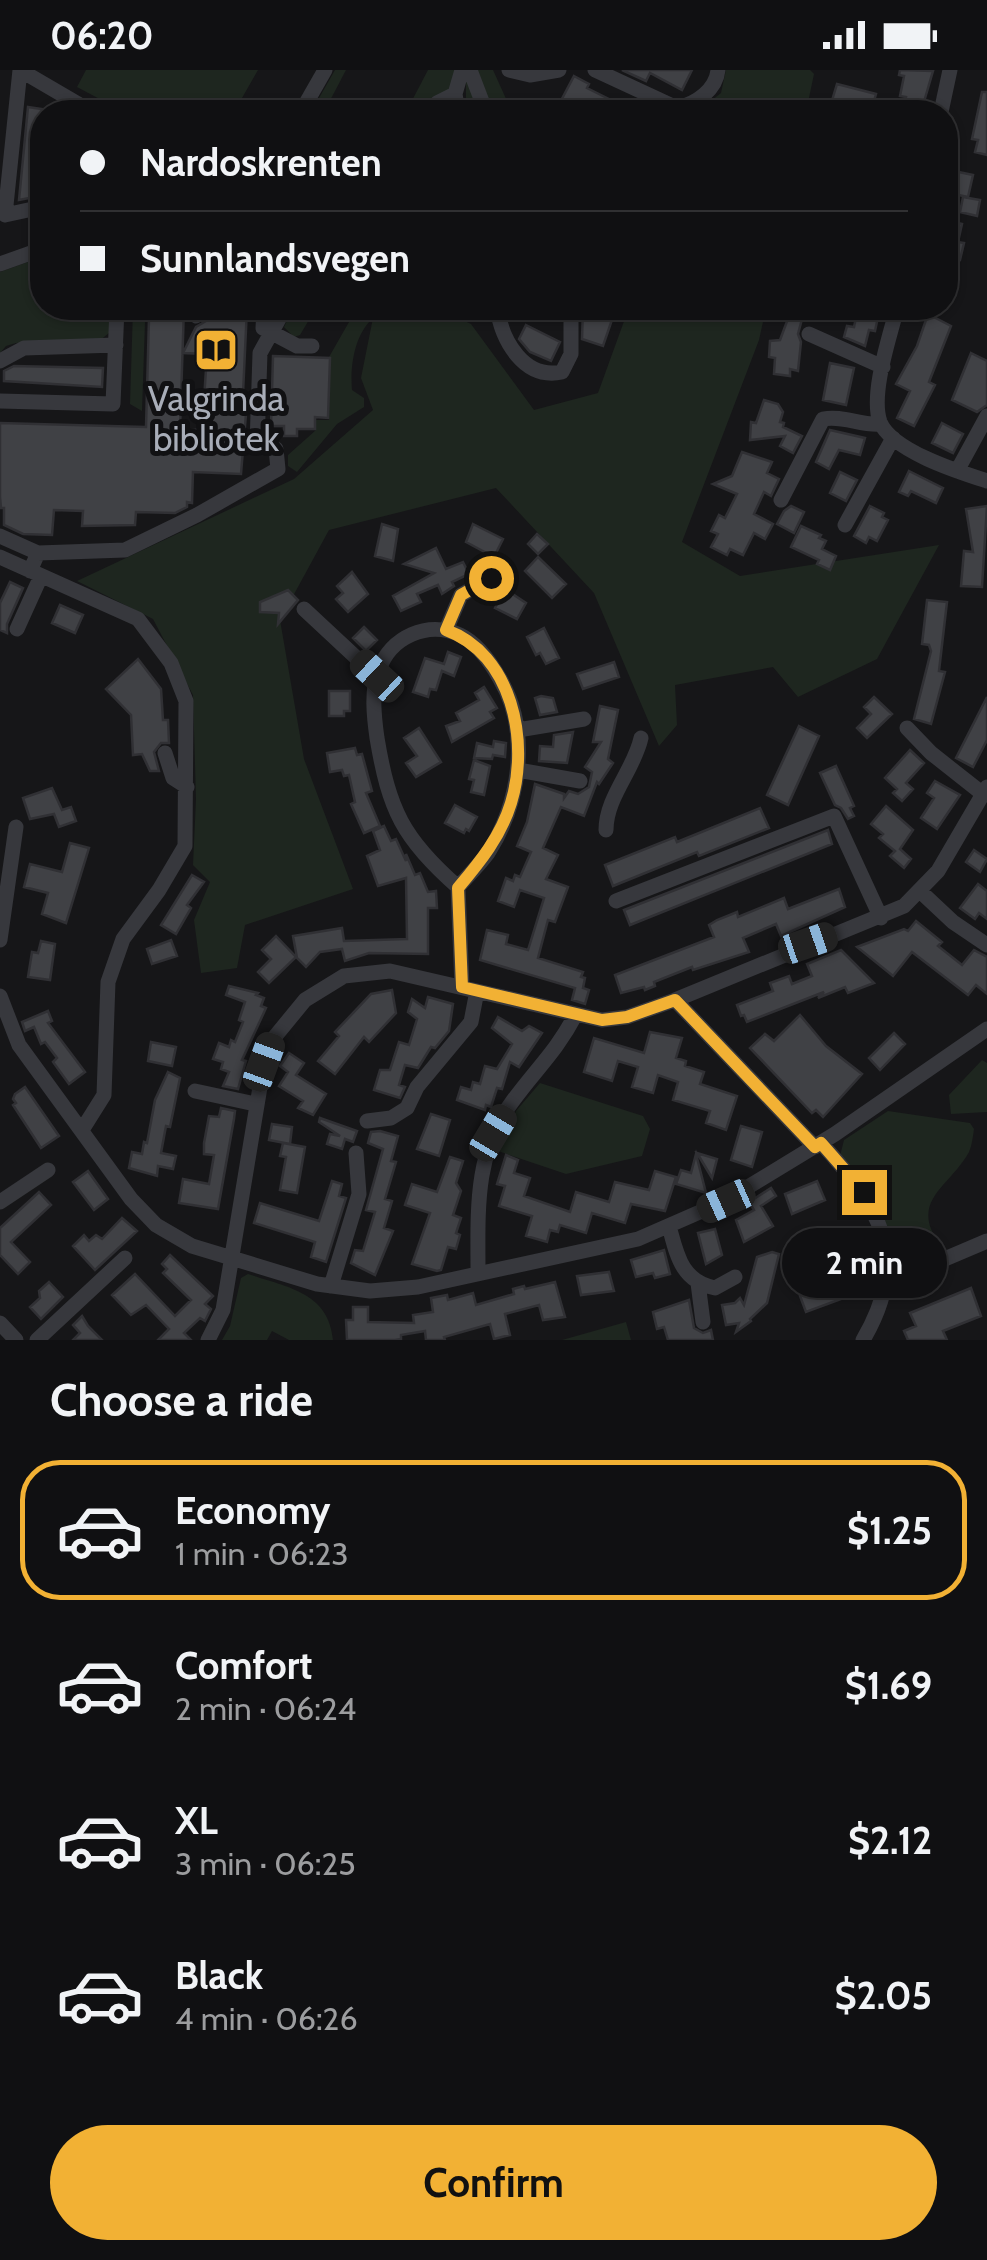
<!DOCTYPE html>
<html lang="en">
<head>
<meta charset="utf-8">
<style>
  body { margin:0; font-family:Cabin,sans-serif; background:#1e1e20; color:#f1f3f6; height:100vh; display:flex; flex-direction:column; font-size:38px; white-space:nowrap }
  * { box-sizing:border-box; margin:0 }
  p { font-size:32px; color:#9c9d9f }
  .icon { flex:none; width:55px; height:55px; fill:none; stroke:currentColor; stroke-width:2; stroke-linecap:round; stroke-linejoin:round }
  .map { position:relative; height:1270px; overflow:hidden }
  .sheet { display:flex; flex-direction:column; background:#101012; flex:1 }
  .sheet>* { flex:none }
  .top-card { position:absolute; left:30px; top:30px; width:928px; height:220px; border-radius:40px; box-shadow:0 2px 8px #0004,0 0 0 2px #303032; display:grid; align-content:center; height:220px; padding:0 50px; background:#101012 }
  .end { position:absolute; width:45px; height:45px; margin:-22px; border:12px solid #f2b134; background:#111; box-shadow:0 0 0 5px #111 }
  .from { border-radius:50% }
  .bubble { position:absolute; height:70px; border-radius:35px; background:#101012; box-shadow:0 2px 8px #0004,0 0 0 2px #303032; font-size:32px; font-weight:700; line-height:70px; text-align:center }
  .car { position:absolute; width:30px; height:60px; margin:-30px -15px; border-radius:12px; box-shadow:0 0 8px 2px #0007; background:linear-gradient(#222 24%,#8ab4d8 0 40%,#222 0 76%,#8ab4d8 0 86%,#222 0) }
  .top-card b { display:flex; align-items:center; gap:35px; height:95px; font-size:38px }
  .top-card b+b { border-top:2px solid #303032 }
  .top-card i { width:25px; height:25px; background:#f1f3f6 }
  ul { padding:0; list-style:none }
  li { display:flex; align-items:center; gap:30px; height:140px; margin:0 20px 15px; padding:0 30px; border:5px solid transparent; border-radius:40px }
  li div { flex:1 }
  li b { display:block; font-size:38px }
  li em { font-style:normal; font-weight:700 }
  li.active { border-color:#f2b134 }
  li>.icon { width:90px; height:90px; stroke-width:1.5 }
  h2 { padding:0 50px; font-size:45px; line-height:120px }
  .button { display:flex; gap:20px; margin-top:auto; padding:20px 50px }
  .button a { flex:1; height:115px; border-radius:60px; background:#f2b134; color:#111; font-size:40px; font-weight:700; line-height:115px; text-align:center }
  .status { display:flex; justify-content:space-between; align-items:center; height:70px; padding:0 50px; background:#101012; direction:ltr }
  .status svg { height:28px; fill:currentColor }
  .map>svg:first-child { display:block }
  .green { fill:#1e261f }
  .building { fill:#404145; stroke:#303034; stroke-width:2.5 }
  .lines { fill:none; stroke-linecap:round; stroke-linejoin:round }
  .minor { stroke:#37383d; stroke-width:15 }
  .route { stroke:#f2b134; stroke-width:12 }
  .labels { text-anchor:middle; stroke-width:10; stroke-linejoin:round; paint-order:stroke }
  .poi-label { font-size:35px; fill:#a8adb8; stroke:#111113 }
</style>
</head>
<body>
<div class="status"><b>06:20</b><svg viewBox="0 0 49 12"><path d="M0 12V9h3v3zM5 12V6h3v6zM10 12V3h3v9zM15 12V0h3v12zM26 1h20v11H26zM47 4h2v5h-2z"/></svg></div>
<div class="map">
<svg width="987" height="1270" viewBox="0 0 987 1270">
  <rect width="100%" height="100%" fill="#161618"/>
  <path class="green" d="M86 0H258L234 42H124L77 17Z
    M335 0H346L324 42H311Z
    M428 0H456L451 18 423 42H406Z
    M470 0H493L512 42H466V13Z
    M726 0H810L814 4 806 42H697L721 23Z
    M42 187V238H112L109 263 99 271 16 273 6 276 0 283V202Z
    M133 238H155V252H145L142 341 130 334Z
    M293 238H316L300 265 294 267 284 257Z
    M357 238H438L471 254 534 340 598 323 627 243 626 238H766L759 270 682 472 740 506 939 475 877 589 798 627 773 597 675 615 677 655 659 676 594 523 496 418 329 460 280 550 304 689 353 819 245 855 237 898 201 903 194 850 210 812 193 795 196 729 193 625 153 549 77 511 294 409 373 340 361 308 373 248C354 265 350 297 352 320L364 328V337L337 354 297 402 288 396V385L316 360V350H329V287Z
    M982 990 987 993V1042L951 1044 949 1025Z
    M540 1013 643 1046 650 1059 642 1086 566 1104 495 1080 516 1041Z
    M888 1041 970 1053 974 1059C973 1066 972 1075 969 1082 950 1117 907 1131 941 1176L912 1189 897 1191C887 1178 889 1160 883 1145 874 1122 856 1104 840 1086L844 1070Z
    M248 1204C286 1217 329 1222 333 1270H289L272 1261 267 1270H222L230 1256 241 1208Z
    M626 1252 631 1270H562Z"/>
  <path class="building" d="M622 0H692L682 20 650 3 646 11Z
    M900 0 933 1 921 42H903L906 27 900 26 904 6 899 5Z
    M574 6 589 14 587 18 635 42H555Z
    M837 14 876 24 872 39 860 36 859 42H833L834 38 830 37Z
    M982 22H987V85L975 82 978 70 972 69Z
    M28 37 42 39V111L40 126 19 130Z
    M954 101 973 105 968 127 949 123Z
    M963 127 980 130 977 146 960 142Z
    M945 150 962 154 958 172 964 173 960 190 945 186Z
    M160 238H184L180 359 202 360 207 284 183 283 196 257 206 251 210 239 247 238 243 324V344H246L241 404 193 402 192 433 187 432V437L175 443 136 442 135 455 82 456 83 441 54 440 52 465 23 464 4 455V438H1L0 427V353L146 357 149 248 159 249Z
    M583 238 614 244 603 276 582 269Z
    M768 238H805L798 264 801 272 798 301 790 299V306L774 304 775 288 769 287 770 271 780 270 789 246Z
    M858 238H880L875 261 869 260 865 276 844 267 847 256 854 257Z
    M928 244 951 256 929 312 935 315 914 356 897 348 910 321 896 314 917 276Z
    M526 255 560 272 551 291 530 282 519 269Z
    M971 283 987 291V335L977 342 952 330Z
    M273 286 330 288 328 348 315 347V359H297V366H284V356H271Z
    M830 293 854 298 846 335 823 330Z
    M14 296 103 298 102 317 4 311V301Z
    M764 330 778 334 783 342 780 352 784 353 783 357 802 366 793 383 780 376 785 366 750 370 751 352 756 353Z
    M942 353 963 364 953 383 932 373Z
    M830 360 865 368 860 385 839 380 829 399 816 392Z
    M742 382 772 392 767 403 779 409 771 426 764 422 754 444 773 454 765 469 754 463 743 485 730 479 727 485 711 477 718 464 711 461 719 445 725 448 737 424 713 414 732 406Z
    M909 401 943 418 936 433 911 421 908 426 899 422Z
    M840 402 857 410 846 431 830 423Z
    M791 436 804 442 794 463 777 454 784 441Z
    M870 436 884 443 882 447 888 450 877 471 869 467 866 473 854 466Z
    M987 436 982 517 961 516 964 481 973 482 966 439Z
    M382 454 398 459 393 491 375 486Z
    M473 454 503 469 494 487 466 472Z
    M801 456 821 465 819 468 826 471 822 479 836 486 830 500 817 494 819 490 791 477Z
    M537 464 548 474 538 484 528 474Z
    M436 478 446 499 463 492 469 504 452 512 454 516 442 524 438 515 417 524 421 532 401 541 393 526 434 503 404 494Z
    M538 487 566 514 552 528 525 501Z
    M352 502 368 524 348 542 336 529 343 523 337 516Z
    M10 512 23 518 7 554V563L0 560V533Z
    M505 519 526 533 517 549 495 538Z
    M288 520 298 530 278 554 279 543 260 542V532Z
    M927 530 947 532 939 601 945 602 931 654 914 649 931 581 929 575 922 574Z
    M60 535 83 545 75 563 52 553Z
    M364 557 377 570 366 581 353 568Z
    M544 558 559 588 546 594 540 583 536 585 527 567Z
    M448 582 461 587 454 606 442 601 436 620 430 619 428 627 413 622 425 588 444 594Z
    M138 589 161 619 163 650H168L169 673H161L154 682 159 701H150L142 684 133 685 131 645 106 619Z
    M614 592 619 607 583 619 577 604Z
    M484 617 497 638 490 642 494 648 452 672 446 656 460 651 456 643 479 630 475 623Z
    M329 621H350V641H344V646H329Z
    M541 626 553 628 557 642 540 645 535 628Z
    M874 627 892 644 867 668 857 658 871 644 864 637Z
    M987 627V670L973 697 956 688Z
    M600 636 618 640 608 689 613 693 599 714 597 712 584 746 561 737 543 778 558 785 546 809 568 817 555 852 548 850 538 888 583 902 581 907 585 908 583 918 589 920 585 934 572 930 575 918 480 890 487 860 508 865 506 874 528 880 544 828 520 820 514 837 498 831 506 808 513 811 515 805 520 807 531 782 517 776 527 752 535 714 564 724V728L569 721 578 724 589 717 592 702 585 697 601 672H593Z
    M799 656 819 666 788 735 767 725Z
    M419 658 441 692 416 707 406 693 417 686 404 668Z
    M573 662 567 693 539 691 540 676 553 677 554 665Z
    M494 671 506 673 505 687 493 685 492 689 474 688 477 673 493 677Z
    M355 678 357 685 362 684 372 721 366 723 380 756 364 763 351 734 355 732 349 705 344 706 342 700 330 702 327 683Z
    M910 680 924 693 906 713 913 719 902 731 893 723 897 719 885 708Z
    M474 690 490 696 484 725 471 722 474 710 469 709Z
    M836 696 854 736 850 738 854 746 848 749 841 738 835 735 820 703Z
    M935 711 960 725 937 759 921 748 934 728 927 723Z
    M52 718 62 740 71 737 76 751 59 757 54 744 30 749 23 728Z
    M455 735 477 747 469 761 466 759 464 763 445 753Z
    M886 736 913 760 900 779 911 789 904 798 890 786 895 781 879 768 883 764 871 754Z
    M760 738 769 758 699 786 697 782 613 816 605 795 675 767 677 772Z
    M384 756 391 771 396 769 406 791V784L415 805 420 803 428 822 436 821 437 838H428V884L369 883 345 891 342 879 320 882 306 897 297 888 293 866 342 858 344 871 407 869 406 808 378 816 367 786 380 780 373 761Z
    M828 760 832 774 630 855 624 840Z
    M70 773 89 778 66 853 42 844 48 823 24 817 30 794 62 802Z
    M974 780 987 789 980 802 966 792Z
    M192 805 204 812 187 835 191 838 176 864 161 855Z
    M978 814 987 821V849L979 843 975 849 960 838Z
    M839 819 845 837 781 866 776 854 743 868 749 882 693 900 692 897 654 912 655 916 645 920 644 917 621 923 615 905 714 867 709 855 717 850 737 842 738 847 784 828 788 839Z
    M916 851 942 872 938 876 962 895 974 880 987 887V924L976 915 968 925 912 882 893 906 857 877 904 859 908 861Z
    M276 866 296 887 269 913 258 902 271 889 262 880Z
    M171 870 177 886 152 894 147 879Z
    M41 871 55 874 50 910 28 907 32 882 38 883Z
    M841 880 874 913 848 923 845 917 818 928 824 922 747 952 744 945 741 946 737 935 773 921 770 913 789 906 792 914 812 906 807 894Z
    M229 916 258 923 256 925 264 928 261 936 266 938 242 990 246 991 238 1019 223 1016 229 1002 221 999 223 992 213 989 219 973 229 977 231 970 235 972 243 952 239 950 245 932 226 925Z
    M392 920 396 943 369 972 364 967 335 1004 318 991 339 966 335 962 371 924Z
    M428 927 453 934 449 961 435 978 431 977 418 998 405 995 399 1015 405 1017 400 1028 374 1020 380 1000H390L399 972 409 975 417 949 408 942 412 929 425 938Z
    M48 941 52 951 48 953 85 1002 69 1014 53 992 57 988 45 972 41 974 34 957 25 961 22 952Z
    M800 945 826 976 862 1004 823 1047 816 1040 812 1043 750 978 765 964 774 971Z
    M498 947 522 961 529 956 542 963 519 997 510 992 502 1019 497 1018 491 1037 486 1035 485 1040 457 1030 461 1017 471 1020 473 1012 480 1014 485 996 497 999 512 974 492 958Z
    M650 962 682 968 676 988 686 991 685 996 704 1002 700 1014 737 1026 726 1060 706 1053 710 1041 673 1030 678 1012 658 1005 653 1023 632 1017 638 997 618 991 612 1011 584 1002 594 968 644 983Z
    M894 963 905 974 880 1000 869 988Z
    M151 972 176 977 172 996 148 991Z
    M289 983 304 993 296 1005 326 1024 313 1045 298 1038 303 1031 279 1016 288 1002 280 996Z
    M168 1002 180 1008 170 1057 166 1056 161 1083 176 1086 173 1099 158 1096 157 1106 129 1098 132 1082 142 1084 144 1072 147 1073 155 1030Z
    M25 1017 59 1066 41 1078 13 1035 16 1033 13 1029 15 1024Z
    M221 1038 235 1041 234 1049 218 1139 179 1133 183 1109 209 1114 214 1085 204 1084V1073L209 1046 219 1047Z
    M431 1044 450 1050 439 1086 417 1079Z
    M320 1048 357 1061 353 1072 345 1069 342 1079 327 1074 330 1064 340 1066 319 1052Z
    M272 1054 292 1057 290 1074 269 1070Z
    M741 1056 762 1062 752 1097 731 1090Z
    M380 1061 398 1066 391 1091 396 1092 385 1129 392 1131 384 1158 393 1161 375 1205 351 1193 355 1180 363 1181 375 1142 366 1140 383 1079 368 1073 371 1062Z
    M283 1073 305 1077 297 1123 280 1120 286 1087 280 1086Z
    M697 1083 717 1089 712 1108Z
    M696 1084 706 1123 676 1114 681 1100 691 1103Z
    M506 1085 518 1090 514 1103 530 1108 524 1126 570 1142 576 1122 609 1132 615 1112 649 1120 655 1101 676 1107 665 1141 631 1134 625 1153 592 1143 586 1163 560 1155 558 1162 550 1160 547 1172 526 1166 532 1146 499 1136 505 1116 497 1114Z
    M450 1087 463 1091 456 1113 461 1121 453 1145 461 1148 456 1163 460 1165 456 1179 448 1177 441 1200 437 1201 412 1194 430 1143 405 1135 412 1114 437 1122Z
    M88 1101 108 1129 94 1140 73 1112Z
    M332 1111 342 1114 339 1126 346 1128 326 1192 311 1187 315 1172 254 1153 260 1133 319 1151Z
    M817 1111 825 1130 792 1144 785 1124Z
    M771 1118 776 1126 761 1136 773 1156 744 1172 736 1150 754 1140 749 1132Z
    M39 1122 51 1135 11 1172 30 1192 18 1204 0 1185V1158Z
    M122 1148 137 1161 95 1200 73 1176 84 1165 89 1171 96 1165 102 1169Z
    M844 1158 850 1173 815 1187 809 1169Z
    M715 1159 722 1185 706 1194 698 1163Z
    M664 1180 670 1204 655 1208 653 1203 636 1207 631 1190Z
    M772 1182 779 1184 767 1233 750 1249 751 1251 736 1262 739 1253 726 1255 722 1235 735 1233 740 1228 744 1235 757 1187Z
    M170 1185 213 1226 205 1234 211 1239 205 1251 200 1248 184 1263 191 1270H158L169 1259 146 1235 131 1245 112 1225 135 1204 175 1246 191 1230 163 1203 167 1199 162 1194Z
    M609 1202 614 1221 581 1225 577 1206Z
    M49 1212 63 1227 41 1249 30 1237 40 1228 39 1221Z
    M555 1212 565 1247 543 1250 539 1235 505 1244 510 1265 494 1269 490 1254 444 1267 445 1270H426L425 1261 401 1265V1269L395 1270H347L346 1250H353V1237H368V1252L414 1253 413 1245 433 1242 431 1228 447 1225 448 1230 473 1223 476 1235 514 1224 513 1219 524 1216 525 1219Z
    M835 1213 841 1229 806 1242 800 1226Z
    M971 1218 981 1246 943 1261 947 1270H908L904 1261 916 1256 910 1243Z
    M689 1230 694 1258 703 1263 711 1260 713 1270H668L664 1257 657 1259 653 1242Z
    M82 1246 88 1256 102 1270H73L80 1263 73 1255Z"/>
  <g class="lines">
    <path class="minor" d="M20 0 5 145 42 137
      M20 0 85 38 84 42
      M470 0 486 42
      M509 0 530 5 559 0
      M595 0 677 38C696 34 716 20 718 0
      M301 42 325 0
      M430 42 437 33 455 24
      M458 42 455 24 462 0
      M941 42 950 0
      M0 194 42 179
      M264 238 263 258 297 276H312
      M497 238C502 271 524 310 562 302L571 284V239
      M897 238C890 266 870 324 880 352 892 381 959 402 987 411
      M196 246 199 238
      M809 264 883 297
      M0 291 24 278 116 275
      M0 331 113 334 117 238
      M957 401 987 346
      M781 430 823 349C843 345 861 356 881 354
      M845 455 893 368
      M0 466 38 483
      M0 487 138 549 171 593 186 631 185 776 159 820 123 869 108 912 104 1025 82 1060
      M30 501 38 483 125 480 197 445 278 399 276 379 257 375 260 283 285 238
      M304 539 377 607
      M17 559 41 506
      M446 560 461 525 491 508
      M907 658 931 683 983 724
      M518 660 584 649
      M165 683 173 708 187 717
      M518 700 580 711
      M606 760C606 727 634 700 641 668
      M458 817C403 769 389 740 377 668 374 647 371 620 379 600 390 567 428 550 460 565 477 573 491 593 500 609 531 662 520 733 488 783 479 795 468 806 458 817L462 917
      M921 822 953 852 987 875
      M616 831 834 746 881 848
      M0 870 16 757
      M0 926 19 975 131 1129 156 1155 192 1176 317 1214 370 1221 418 1217 638 1169 725 1131 835 1064 987 959
      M675 930 904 836 938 801 987 717
      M195 1021 255 1034
      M367 1051 391 1048 407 1038 417 1017 471 952 477 921
      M821 1073C879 1136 912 1187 863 1270
      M0 1132 48 1100
      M669 1156C677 1185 681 1211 715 1218L735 1207
      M478 1202C478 1142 474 1083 512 1032 536 999 556 982 576 944
      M698 1213 703 1252
      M331 1216 359 1124 356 1083
      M886 1221 912 1203 987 1171
      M0 1253 16 1270
      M37 1270 125 1188
      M208 1270 223 1240 264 993 273 969 305 930 344 906 390 901 602 950 627 947 675 930 815 1077"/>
  </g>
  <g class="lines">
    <path class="route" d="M491 508 461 525 446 560C512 584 530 671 511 733 501 766 480 792 458 818L462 917 602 950 627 947 675 930 815 1077 821 1073 864 1122"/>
  </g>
  <defs>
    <symbol id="library-square" viewBox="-11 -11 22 22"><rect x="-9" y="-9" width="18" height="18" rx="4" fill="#f2b134" stroke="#111113"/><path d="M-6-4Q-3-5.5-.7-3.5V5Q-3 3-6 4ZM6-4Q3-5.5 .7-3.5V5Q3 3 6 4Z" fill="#111"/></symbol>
  </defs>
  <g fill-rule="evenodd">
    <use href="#library-square" x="191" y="255" width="50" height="50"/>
  </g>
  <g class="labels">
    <g class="poi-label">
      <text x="216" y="341">Valgrinda<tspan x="216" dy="40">bibliotek</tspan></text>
    </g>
  </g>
</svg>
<i class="end from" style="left:491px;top:508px"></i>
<i class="end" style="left:864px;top:1122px"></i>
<div class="bubble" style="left:782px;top:1158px;width:165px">2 min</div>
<i class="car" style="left:377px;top:606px;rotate:313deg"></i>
<i class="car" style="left:808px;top:873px;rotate:71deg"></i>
<i class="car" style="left:264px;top:992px;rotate:20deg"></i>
<i class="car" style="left:493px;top:1063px;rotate:31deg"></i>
<i class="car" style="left:726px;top:1131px;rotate:246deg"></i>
<div class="top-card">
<b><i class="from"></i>Nardoskrenten</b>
<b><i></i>Sunnlandsvegen</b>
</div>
</div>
<section class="sheet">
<h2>Choose a ride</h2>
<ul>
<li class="active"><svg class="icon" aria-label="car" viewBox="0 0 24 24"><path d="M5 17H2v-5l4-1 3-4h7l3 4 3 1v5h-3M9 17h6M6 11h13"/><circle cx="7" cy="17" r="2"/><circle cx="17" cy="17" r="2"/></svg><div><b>Economy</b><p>1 min · 06:23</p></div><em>$1.25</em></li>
<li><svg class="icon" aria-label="car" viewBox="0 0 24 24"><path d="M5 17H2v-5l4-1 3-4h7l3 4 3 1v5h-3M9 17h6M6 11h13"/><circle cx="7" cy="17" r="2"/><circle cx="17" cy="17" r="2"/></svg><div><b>Comfort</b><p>2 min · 06:24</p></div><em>$1.69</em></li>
<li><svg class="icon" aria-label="car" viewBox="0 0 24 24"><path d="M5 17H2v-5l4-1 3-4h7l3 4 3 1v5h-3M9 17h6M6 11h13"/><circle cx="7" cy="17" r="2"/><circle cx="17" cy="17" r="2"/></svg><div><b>XL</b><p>3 min · 06:25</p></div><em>$2.12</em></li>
<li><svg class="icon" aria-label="car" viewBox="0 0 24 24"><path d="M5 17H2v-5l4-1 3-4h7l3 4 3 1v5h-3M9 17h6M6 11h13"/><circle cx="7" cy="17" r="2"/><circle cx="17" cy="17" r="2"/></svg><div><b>Black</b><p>4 min · 06:26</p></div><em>$2.05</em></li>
</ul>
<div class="button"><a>Confirm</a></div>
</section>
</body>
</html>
